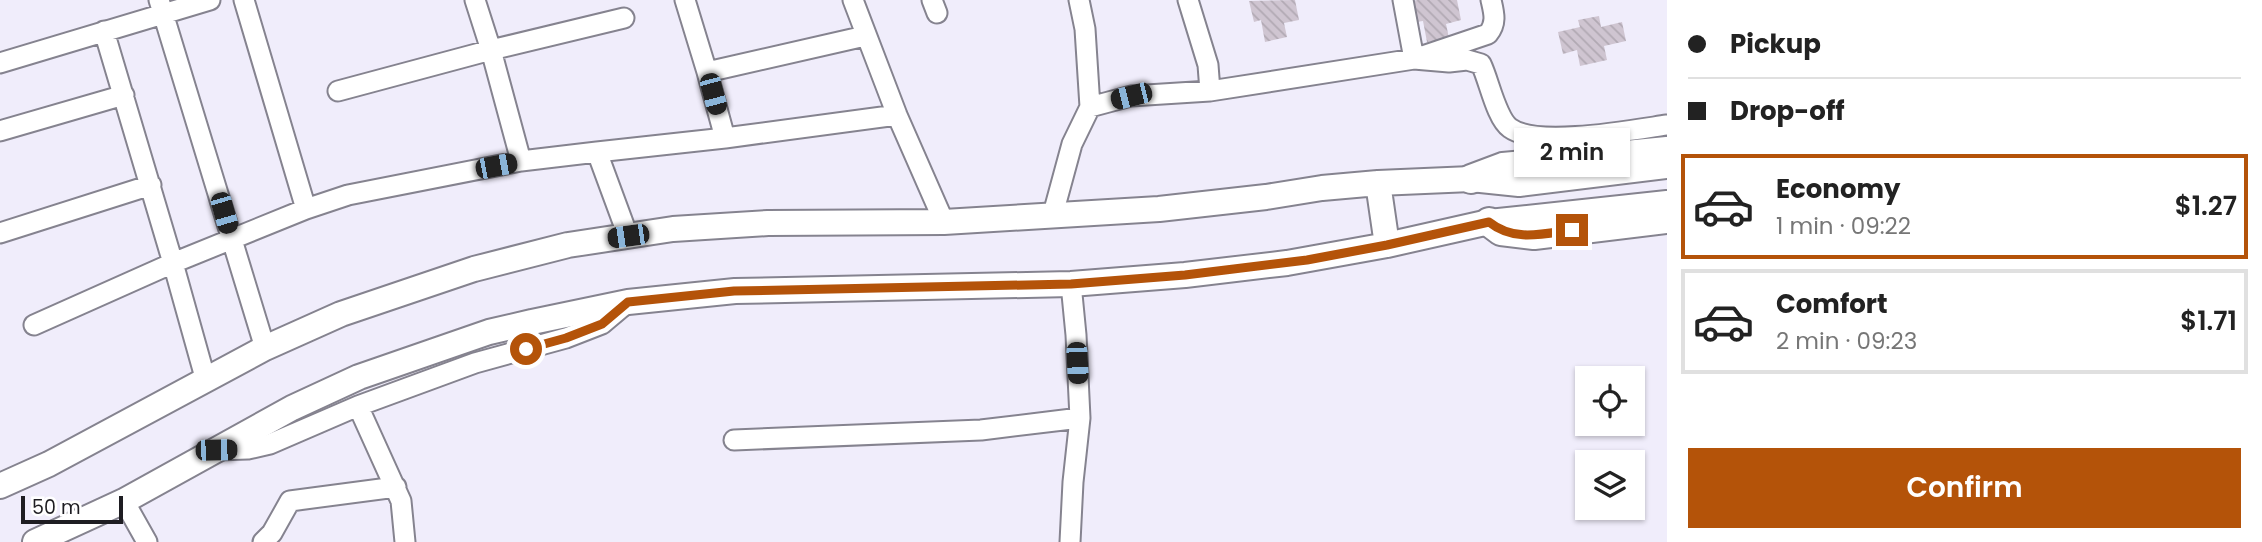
<!DOCTYPE html>
<html lang="en">
<head>
<meta charset="utf-8">
<style>
  body { margin:0; font-family:Poppins,sans-serif; background:#f2f2f2; color:#222; height:100vh; display:flex; flex-direction:column; font-size:26px; white-space:nowrap }
  * { box-sizing:border-box; margin:0 }
  p { font-size:23px; color:#767676 }
  .icon { flex:none; width:38px; height:38px; fill:none; stroke:currentColor; stroke-width:2; stroke-linecap:round; stroke-linejoin:round }
  .map { position:relative; flex:1; overflow:hidden }
  .sheet { display:flex; flex-direction:column; background:#fff; width:595px }
  .sheet>* { flex:none }
  .banner { display:grid; align-content:center; height:154px; padding:0 21px; background:#fff }
  .buttons { position:absolute; left:1575px; top:366px; display:grid; gap:14px }
  .buttons a { display:grid; place-items:center; width:70px; height:70px; border-radius:0px; background:#fff; box-shadow:0 2px 5px #0004; font-size:35px }
  .scale { position:absolute; left:21px; bottom:18px; width:102px; box-sizing:border-box; padding-left:7px; border:4px solid #1e1d22; border-top:0; font-size:19px; line-height:24px; white-space:nowrap; color:#1e1d22; -webkit-text-stroke:5px #fff; paint-order:stroke }
  .end { position:absolute; width:32px; height:32px; margin:-16px; border:9px solid #b45309; background:#fff; box-shadow:0 0 0 4px #fff }
  .from { border-radius:50% }
  .bubble { position:absolute; height:49px; border-radius:0px; background:#fff; box-shadow:0 2px 5px #0004; font-size:23px; font-weight:600; line-height:49px; text-align:center }
  .car { position:absolute; width:21px; height:42px; margin:-21px -10px; border-radius:9px; box-shadow:0 0 5px 2px #0007; background:linear-gradient(#222 24%,#8ab4d8 0 40%,#222 0 76%,#8ab4d8 0 86%,#222 0) }
  .banner b { display:flex; align-items:center; gap:24px; height:66px; font-size:26px }
  .banner b+b { border-top:2px solid #e0e0e0 }
  .banner i { width:18px; height:18px; background:#222 }
  ul { padding:0; list-style:none }
  li { display:flex; align-items:center; gap:21px; height:105px; margin:0 14px 10px; padding:0 7px; border:4px solid #e0e0e0; border-radius:0px }
  li div { flex:1 }
  li b { display:block; font-size:26px }
  li em { font-style:normal; font-weight:600 }
  li.on { border-color:#b45309 }
  li>.icon { width:63px; height:63px; stroke-width:1.5 }
  .cta { display:flex; gap:14px; margin-top:auto; padding:14px 21px }
  .cta a { flex:1; height:80px; border-radius:0px; background:#b45309; color:#fff; font-size:28px; font-weight:600; line-height:80px; text-align:center }
  main { display:flex; flex:1; min-height:0 }
  .map>svg:first-child { display:block }
  .building { fill:url(#building-back-hatch) }
  .lines { fill:none; stroke-linecap:round; stroke-linejoin:round }
  .minor-casing { stroke:#85838f; stroke-width:23 }
  .major-casing { stroke:#85838f; stroke-width:28 }
  .highway-casing { stroke:#85838f; stroke-width:32 }
  .minor { stroke:#fff; stroke-width:19 }
  .major { stroke:#fff; stroke-width:24 }
  .highway { stroke:#fff; stroke-width:28 }
  .route { stroke:#b45309; stroke-width:9 }
</style>
</head>
<body>
<main>
<div class="map">
<svg width="1667" height="542" viewBox="0 0 1667 542">
  <defs>
    <pattern id="building-back-hatch" width="6" height="6" patternUnits="userSpaceOnUse" patternTransform="scale(1.75)"><rect width="6" height="6" fill="#cfc5d1"/><path d="M-1 5l2 2M0 0l6 6M5-1l2 2" fill="none" stroke="#b1a9b3"/></pattern>
  </defs>
  <rect width="100%" height="100%" fill="#f0edfb"/>
  <path class="building" d="M1295 0 1299 20 1284 23 1287 37 1265 42 1261 20 1254 22 1249 1Z
    M1418 0H1457L1461 20 1446 24 1449 38 1427 42 1423 21 1416 22 1411 1Z
    M1599 16 1601 27 1622 22 1626 41 1604 46 1607 60 1580 66 1577 50 1563 54 1558 32 1580 27 1578 20Z"/>
  <g class="lines">
    <defs>
      <path id="minor" d="M159 0C195 116 229 232 265 348
        M244 0 306 209
        M475 0 491 50 521 161 597 152
        M853 0 897 115 944 222
        M932 0 937 13
        M1079 0 1085 29 1090 107
        M1188 0 1208 65 1210 91 1414 59 1488 34C1497 23 1494 13 1491 0
        M1403 0 1414 59 1449 62 1467 60 1481 64C1489 80 1496 118 1510 128 1537 148 1633 130 1667 125
        M104 31 173 263 306 209 348 195 521 161
        M0 63 210 0
        M707 72 865 36
        M338 91 491 50 624 18
        M0 131 124 95
        M725 138 897 115
        M1053 214 1072 144 1090 107 1131 96 1210 91
        M0 233 151 185
        M628 236 597 152 725 138 707 72 685 0
        M34 325 173 263 206 381
        M358 406 401 501 405 542
        M734 440 981 430 1080 418
        M217 450 248 449 270 444 358 406 475 363 566 338 602 324 627 303
        M124 501 147 542
        M263 542 272 533 290 501 396 487
        M1070 542 1073 482 1080 418 1076 335 1071 284"/>
      <path id="major" d="M1378 183 1387 245
        M0 486 49 464 265 348 341 314 474 269 568 245 673 229 768 223 944 222 1159 209 1266 197 1322 188 1378 183 1471 179 1519 184 1667 166
        M35 542 124 501 292 408 359 377 489 332 532 322 628 302 735 291 1071 284 1185 275 1287 263 1387 245 1489 222 1667 203"/>
      <path id="highway" d="M1471 179 1503 167 1667 151
        M1489 222 1501 231 1534 235 1667 219"/>
    </defs>
    <use href="#minor" class="minor-casing"/>
    <use href="#major" class="major-casing"/>
    <use href="#highway" class="highway-casing"/>
    <use href="#minor" class="minor"/>
    <use href="#major" class="major"/>
    <use href="#highway" class="highway"/>
  </g>
  <g class="lines">
    <path class="route" d="M526 349 566 338 602 324 628 302 734 291 1071 284 1185 275 1307 260 1387 245 1489 222C1514 242 1542 234 1572 230"/>
  </g>
</svg>
<div class="buttons">
<a><svg class="icon" aria-label="locate" viewBox="0 0 24 24"><circle cx="12" cy="12" r="6"/><path d="M12 2v4M12 18v4M2 12h4M18 12h4"/></svg></a>
<a><svg class="icon" aria-label="layers" viewBox="0 0 24 24"><path d="M12 4l9 5-9 5-9-5zM3 14l9 5 9-5"/></svg></a>
</div>
<div class="scale">50 m</div>
<i class="end from" style="left:526px;top:349px"></i>
<i class="end" style="left:1572px;top:230px"></i>
<div class="bubble" style="left:1514px;top:128px;width:116px">2 min</div>
<i class="car" style="left:713px;top:94px;rotate:165deg"></i>
<i class="car" style="left:1131px;top:96px;rotate:256deg"></i>
<i class="car" style="left:496px;top:166px;rotate:79deg"></i>
<i class="car" style="left:224px;top:213px;rotate:164deg"></i>
<i class="car" style="left:628px;top:236px;rotate:262deg"></i>
<i class="car" style="left:1077px;top:363px;rotate:177deg"></i>
<i class="car" style="left:216px;top:450px;rotate:89deg"></i>
</div>
<section class="sheet">
<div class="banner">
<b><i class="from"></i>Pickup</b>
<b><i></i>Drop-off</b>
</div>
<ul>
<li class="on"><svg class="icon" aria-label="car" viewBox="0 0 24 24"><path d="M5 17H2v-5l4-1 3-4h7l3 4 3 1v5h-3M9 17h6M6 11h13"/><circle cx="7" cy="17" r="2"/><circle cx="17" cy="17" r="2"/></svg><div><b>Economy</b><p>1 min · 09:22</p></div><em>$1.27</em></li>
<li><svg class="icon" aria-label="car" viewBox="0 0 24 24"><path d="M5 17H2v-5l4-1 3-4h7l3 4 3 1v5h-3M9 17h6M6 11h13"/><circle cx="7" cy="17" r="2"/><circle cx="17" cy="17" r="2"/></svg><div><b>Comfort</b><p>2 min · 09:23</p></div><em>$1.71</em></li>
</ul>
<div class="cta"><a>Confirm</a></div>
</section>
</main>
</body>
</html>
